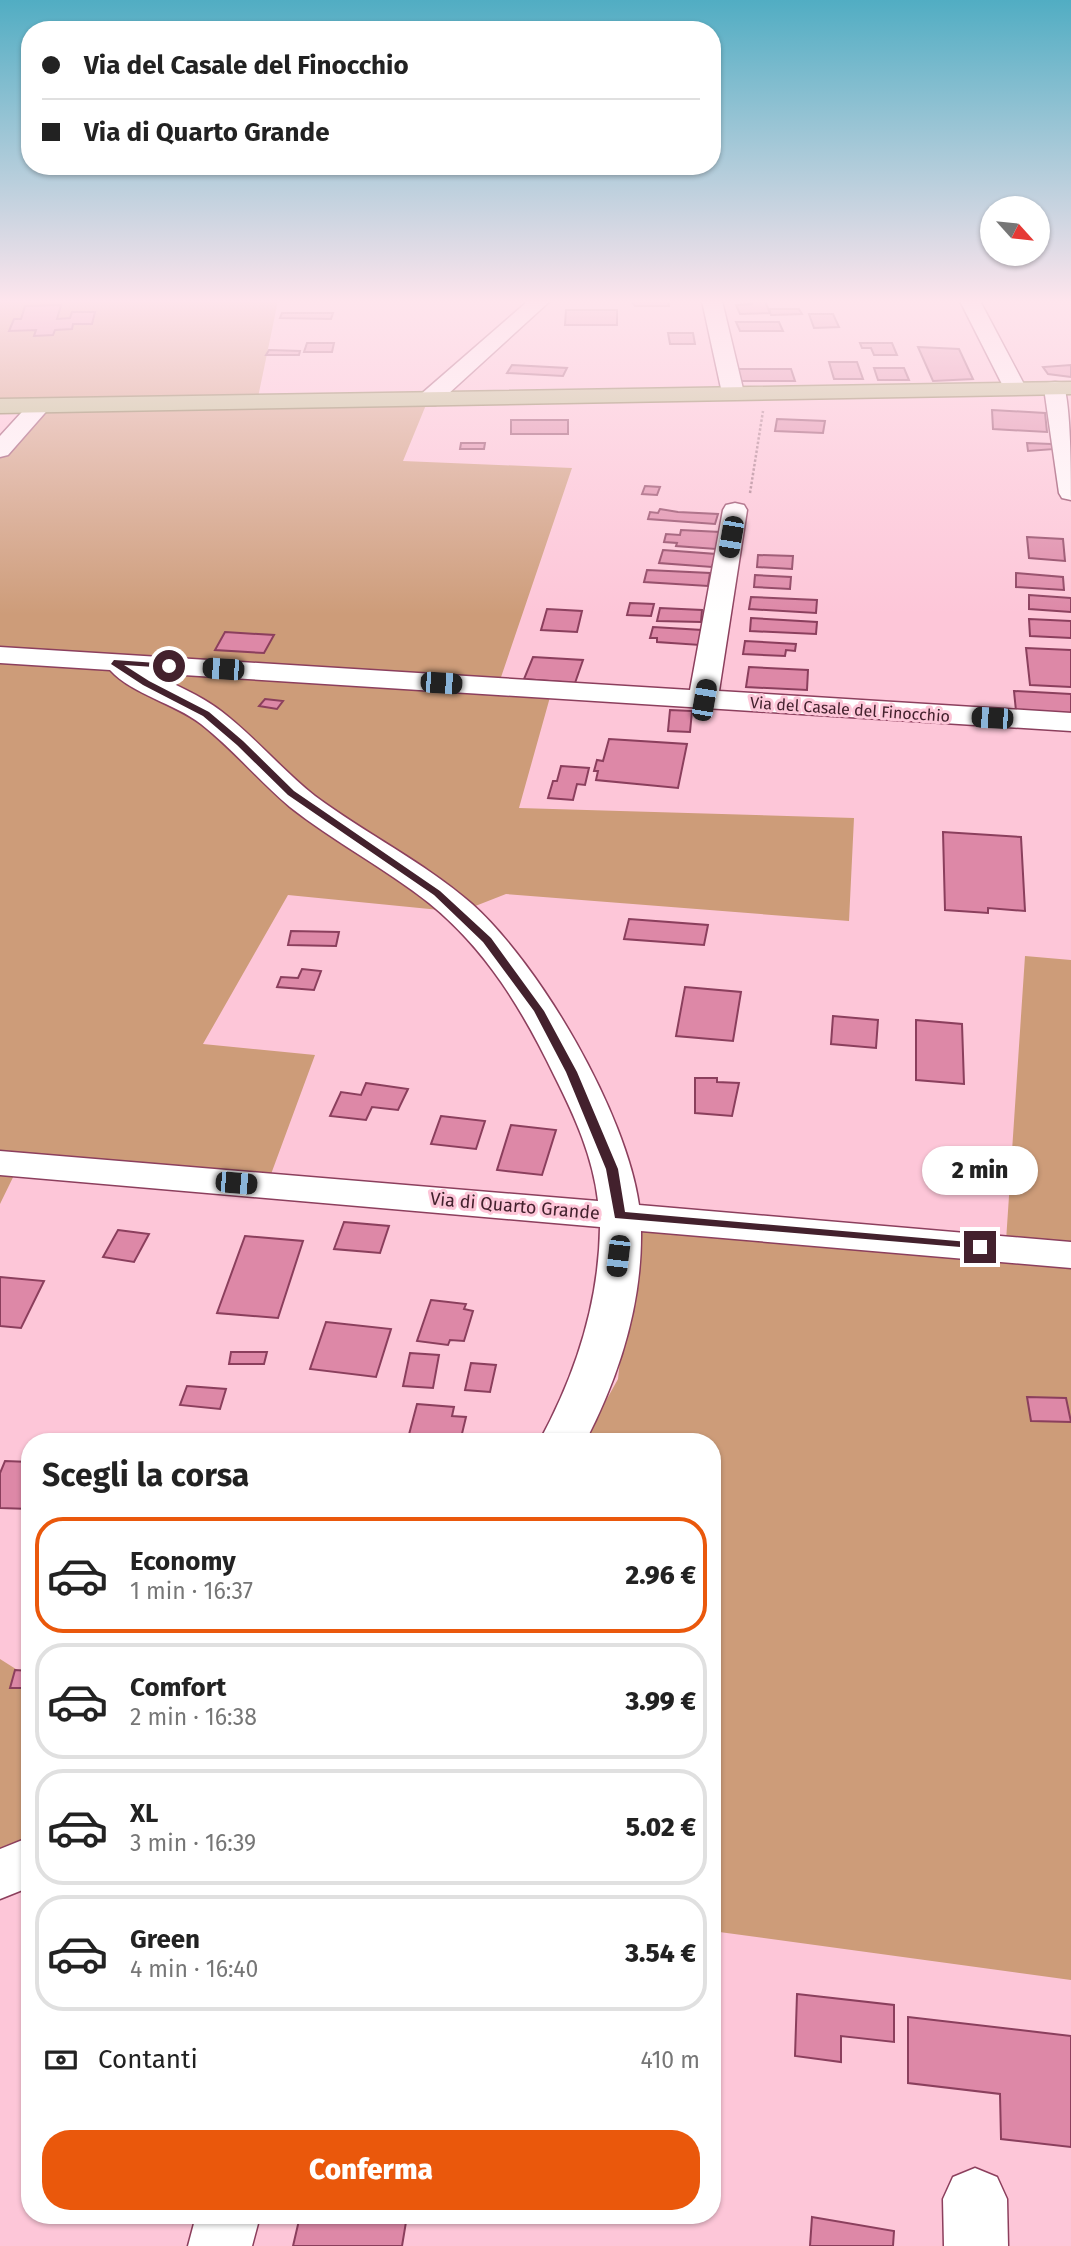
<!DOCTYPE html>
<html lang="it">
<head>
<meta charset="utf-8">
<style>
  body { margin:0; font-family:"Fira Sans",sans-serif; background:#f2f2f2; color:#222; height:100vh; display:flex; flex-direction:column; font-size:26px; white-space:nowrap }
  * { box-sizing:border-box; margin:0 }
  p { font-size:23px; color:#767676 }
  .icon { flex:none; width:38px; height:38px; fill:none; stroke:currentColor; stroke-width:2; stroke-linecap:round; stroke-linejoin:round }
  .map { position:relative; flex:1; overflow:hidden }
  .drawer { position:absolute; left:21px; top:1433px; width:700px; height:791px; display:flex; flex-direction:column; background:#fff; border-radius:28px; box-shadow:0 2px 5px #0004 }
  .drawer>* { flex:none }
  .banner { position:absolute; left:21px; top:21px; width:700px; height:154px; border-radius:28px; box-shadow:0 2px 5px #0004; display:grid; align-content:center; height:154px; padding:0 21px; background:#fff }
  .needle { width:46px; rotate:117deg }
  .buttons { position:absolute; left:980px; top:196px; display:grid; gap:14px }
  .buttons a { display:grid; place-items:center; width:70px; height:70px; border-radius:50%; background:#fff; box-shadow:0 2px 5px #0004; font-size:35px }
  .end { position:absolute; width:32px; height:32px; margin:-16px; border:9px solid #43212d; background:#fff; box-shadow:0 0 0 4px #fff }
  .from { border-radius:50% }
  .bubble { position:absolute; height:49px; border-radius:24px; background:#fff; box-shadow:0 2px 5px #0004; font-size:23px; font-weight:800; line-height:49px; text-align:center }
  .car { position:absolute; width:21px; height:42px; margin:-21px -10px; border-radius:9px; box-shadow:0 0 5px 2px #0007; background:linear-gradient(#222 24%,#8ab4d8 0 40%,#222 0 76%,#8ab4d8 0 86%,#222 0) }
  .banner b { display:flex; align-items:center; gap:24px; height:66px; font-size:26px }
  .banner b+b { border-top:2px solid #e0e0e0 }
  .banner i { width:18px; height:18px; background:#222 }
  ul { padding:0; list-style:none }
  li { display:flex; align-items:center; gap:21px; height:116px; margin:0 14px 10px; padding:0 7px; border:4px solid #e0e0e0; border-radius:28px }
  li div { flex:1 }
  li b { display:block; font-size:26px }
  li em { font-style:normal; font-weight:800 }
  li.selected { border-color:#ea580c }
  li>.icon { width:63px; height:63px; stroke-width:1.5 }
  h2 { padding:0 21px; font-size:32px; line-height:84px }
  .pay { display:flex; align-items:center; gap:18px; height:77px; padding:0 21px; font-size:26px }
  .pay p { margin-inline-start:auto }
  .button { display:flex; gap:14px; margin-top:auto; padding:14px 21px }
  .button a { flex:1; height:80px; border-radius:28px; background:#ea580c; color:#fff; font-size:28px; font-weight:800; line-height:80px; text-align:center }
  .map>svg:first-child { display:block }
  .green { fill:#cd9c79 }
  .building { fill:#dd88a7; stroke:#8b3f5d; stroke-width:2 }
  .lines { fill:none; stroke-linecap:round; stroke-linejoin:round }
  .minor-casing { stroke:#8c3f5d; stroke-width:3 }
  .major-casing { stroke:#6d6a30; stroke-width:3 }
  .path { stroke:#a37685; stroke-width:2.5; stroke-dasharray:2.5 2; stroke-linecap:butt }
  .minor { fill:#fff; fill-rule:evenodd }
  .major { fill:#b5be83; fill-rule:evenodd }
  .route { fill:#43212d }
  .labels { text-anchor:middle; stroke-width:6; stroke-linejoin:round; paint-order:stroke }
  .far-street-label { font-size:16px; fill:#43212d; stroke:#fdc6d8 }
  .street-label { font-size:18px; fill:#43212d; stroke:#fdc6d8 }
</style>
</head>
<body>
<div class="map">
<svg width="1071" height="2246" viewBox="0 0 1071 2246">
  <rect width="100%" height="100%" fill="#fdc6d8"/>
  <path class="green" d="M0 301H278L257 402 428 400 403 461 572 468 498 686 552 690 519 808 854 818 849 921 506 894 460 912 288 895 203 1044 315 1055 267 1185 19 1165 0 1204V450L40 407 0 406Z
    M1025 956 1071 960V1246L1006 1241Z
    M643 1229 1071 1265V1980L712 1931V1442H583L618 1379 633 1237Z
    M0 1659 30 1678V1861L0 1875Z"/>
  <path class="building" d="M631 301H668L669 306H635Z
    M751 301H765L770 313 740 314 736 305 752 304Z
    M61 305 57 319 70 318 72 312H95L92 324H73L72 329 55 330 53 335 34 336 36 330 9 331 14 319H21L25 306Z
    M769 309H799L802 314 771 315Z
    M566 310H617V325H565Z
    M282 313H333L331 319 280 318Z
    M809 314H833L839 327 814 328Z
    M736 322H779L783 331H740Z
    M668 333H693L695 344H670Z
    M307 343H334L332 352H304Z
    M860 343H892L897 355H874L871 348H862Z
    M918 347 959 349 973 379 933 381Z
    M269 350 300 351 299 355H266Z
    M829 362H857L863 379H834Z
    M512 365 567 368 563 376 507 373Z
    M1071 365V377L1048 374 1043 367Z
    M874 368H904L909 380H878Z
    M738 369H791L795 381H740Z
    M992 410 1045 413 1047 432 993 429Z
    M777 419 825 421 823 433 775 431Z
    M511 420H568V434H511Z
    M461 443H485L484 449H460Z
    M1027 443 1051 444 1055 449 1028 451Z
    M645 486 660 487 657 495 642 494Z
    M660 509 678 512 718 514 715 524 648 519 650 512 658 513Z
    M681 530 720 532 716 549 676 546 677 543 664 542 666 534 680 535Z
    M1027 537 1063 539 1065 561 1029 558Z
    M663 550 716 554 712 567 659 563Z
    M758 555 793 556 792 569 757 567Z
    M647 570 710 573 708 586 644 582Z
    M1016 573 1063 577 1064 590 1016 587Z
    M755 575 791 577 790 589 754 587Z
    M1029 595 1071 598V612L1029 609Z
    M751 597 817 600 816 613 749 609Z
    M630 603 654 604 651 616 627 615Z
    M660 608 702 610 701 622 657 621Z
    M547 609 582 611 577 632 541 630Z
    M751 618 817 622 816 634 750 631Z
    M1029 619 1071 621V638L1030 636Z
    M653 627 702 630 700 645 657 642V638H650Z
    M225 632 274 635 264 653 215 650Z
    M745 641 796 644 795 651 786 650 785 656 743 654Z
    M1026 648 1071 650V687L1030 685Z
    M533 657 583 660 575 683 524 679Z
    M749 667 808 670 807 690 746 687Z
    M1014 691 1071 694V714L1016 711Z
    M265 699 283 701 277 709 259 706Z
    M670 710 692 711 690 732 668 731Z
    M609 739 687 744 678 788 596 780 598 771H594L597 760 603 761Z
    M561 766 589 768 585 785 577 784 573 800 548 798 553 781H557Z
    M943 832 1021 837 1025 911 988 908V913L945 910Z
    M629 919 708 925 704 945 624 939Z
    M291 931 339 932 336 946 288 945Z
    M302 969 321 971 314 990 277 987 281 977 298 978Z
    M685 987 741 992 733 1041 676 1036Z
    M833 1016 878 1020 876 1048 831 1044Z
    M916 1020 962 1024 964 1084 916 1080Z
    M695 1078H717V1082L739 1083 732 1116 695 1113Z
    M366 1083 408 1089 398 1110 372 1107 366 1120 330 1116 341 1092 361 1095Z
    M441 1116 485 1121 476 1149 431 1144Z
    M511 1125 556 1130 542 1175 497 1170Z
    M344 1222 389 1226 380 1253 334 1249Z
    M118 1230 149 1234 134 1262 103 1257Z
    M245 1236 303 1241 278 1318 217 1313Z
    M0 1277 44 1281 21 1328 0 1326Z
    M431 1300 466 1304 464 1309 473 1311 464 1341 450 1340 448 1345 417 1341Z
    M326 1322 391 1329 376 1377 310 1369Z
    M231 1352H267L264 1364H229Z
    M410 1353 439 1355 433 1388 403 1386Z
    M471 1363 496 1365 490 1392 465 1390Z
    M187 1386 226 1389 220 1409 180 1405Z
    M1027 1397 1066 1398 1071 1422 1031 1421Z
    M417 1404 454 1407 452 1416 466 1417 460 1442H407Z
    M5 1461 30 1462V1509L0 1508V1473Z
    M15 1670 30 1671V1688H10Z
    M797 1994 894 2005V2042L841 2036V2062L795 2056Z
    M908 2017 1071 2036V2147L1001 2139 1000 2094 908 2083Z
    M300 2216H407L402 2246H293Z
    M812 2217 894 2231 893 2246H810Z"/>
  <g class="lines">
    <defs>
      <path id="minor" d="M528 301H550L436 405H420L417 400 420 395Z
        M702 301H722L744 393 741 398H725L722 393Z
        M960 301H980L1026 388 1023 393H1007L1004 388Z
        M1055 382 1063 383C1071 404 1071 474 1071 500L1062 498 1059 493 1044 388 1047 383Z
        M40 399 48 401 51 406 8 455 0 457V436L32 401Z
        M735 503 744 505 747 510 719 691 1071 713V731L151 673C175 685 200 695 221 711 255 737 282 770 315 796 366 834 424 862 472 904 541 966 626 1113 639 1205L1071 1242V1268L641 1231C642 1305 619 1377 585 1442H539C575 1376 599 1304 600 1227L0 1175V1151L598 1201C593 1157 575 1117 555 1077 523 1011 487 950 429 903 385 868 334 842 290 807 259 781 233 749 201 724 174 703 133 695 110 670L0 663V647L690 690 723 510 726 505Z
        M30 1837V1887L0 1899V1849Z
        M975 2168 997 2177 1007 2199 1008 2246H944L943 2199 953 2177Z
        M196 2216H260L252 2246H188Z"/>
      <path id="major" d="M1071 382V394L0 413V399Z"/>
    </defs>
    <use href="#minor" class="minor-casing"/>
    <use href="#major" class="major-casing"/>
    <path class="path" d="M750 493 763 411"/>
    <use href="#minor" class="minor"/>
    <use href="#major" class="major"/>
  </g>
  <linearGradient id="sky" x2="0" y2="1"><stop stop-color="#51adc3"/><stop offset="0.49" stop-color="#fee5ed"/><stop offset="1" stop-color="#fee5ed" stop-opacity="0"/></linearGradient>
  <rect width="1071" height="615" fill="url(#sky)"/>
  <path class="route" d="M114 660 171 664 169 668 124 665 149 681 209 712 243 741 294 791 440 891 491 938 544 1011 577 1072 618 1169 625 1212 980 1243 984 1244V1249L615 1218 606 1169 566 1072 534 1011 483 942 434 895 288 795 237 745 203 716 143 685 111 664Z"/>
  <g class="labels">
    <g class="far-street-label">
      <text transform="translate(850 709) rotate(4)" y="6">Via del Casale del Finocchio</text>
    </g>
    <g class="street-label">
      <text transform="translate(515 1206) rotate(5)" y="6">Via di Quarto Grande</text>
    </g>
  </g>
</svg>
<div class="buttons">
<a><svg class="needle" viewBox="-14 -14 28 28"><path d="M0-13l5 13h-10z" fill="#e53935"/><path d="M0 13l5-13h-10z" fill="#767676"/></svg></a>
</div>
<i class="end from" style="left:169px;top:666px"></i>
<i class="end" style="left:980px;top:1247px"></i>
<div class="bubble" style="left:922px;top:1146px;width:116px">2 min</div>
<i class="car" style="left:731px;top:537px;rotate:190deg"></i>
<i class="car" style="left:223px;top:669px;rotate:274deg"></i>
<i class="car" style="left:441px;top:683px;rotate:94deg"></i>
<i class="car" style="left:704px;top:700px;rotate:10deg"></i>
<i class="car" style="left:992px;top:718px;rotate:273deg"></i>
<i class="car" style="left:236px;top:1183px;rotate:95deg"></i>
<i class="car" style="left:618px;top:1256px;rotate:187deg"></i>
<div class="banner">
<b><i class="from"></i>Via del Casale del Finocchio</b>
<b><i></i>Via di Quarto Grande</b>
</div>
<section class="drawer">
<h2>Scegli la corsa</h2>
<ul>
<li class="selected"><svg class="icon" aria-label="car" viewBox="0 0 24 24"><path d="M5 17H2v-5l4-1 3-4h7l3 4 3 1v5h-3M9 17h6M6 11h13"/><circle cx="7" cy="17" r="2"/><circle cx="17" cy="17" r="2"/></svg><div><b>Economy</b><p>1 min · 16:37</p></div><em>2.96 €</em></li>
<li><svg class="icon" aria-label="car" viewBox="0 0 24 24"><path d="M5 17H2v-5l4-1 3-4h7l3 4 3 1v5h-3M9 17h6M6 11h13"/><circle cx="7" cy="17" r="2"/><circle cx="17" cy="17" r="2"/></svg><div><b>Comfort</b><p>2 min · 16:38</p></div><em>3.99 €</em></li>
<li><svg class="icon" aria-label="car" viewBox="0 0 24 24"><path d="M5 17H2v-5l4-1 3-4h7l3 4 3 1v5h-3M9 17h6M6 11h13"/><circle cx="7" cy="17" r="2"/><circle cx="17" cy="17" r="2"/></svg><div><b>XL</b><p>3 min · 16:39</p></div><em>5.02 €</em></li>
<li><svg class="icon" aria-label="car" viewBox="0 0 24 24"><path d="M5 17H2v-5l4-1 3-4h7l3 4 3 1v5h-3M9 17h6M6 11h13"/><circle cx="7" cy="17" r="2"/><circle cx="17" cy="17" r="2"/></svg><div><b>Green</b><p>4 min · 16:40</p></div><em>3.54 €</em></li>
</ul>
<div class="pay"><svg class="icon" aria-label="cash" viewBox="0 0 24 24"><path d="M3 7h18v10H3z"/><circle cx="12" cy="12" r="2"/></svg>Contanti<p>410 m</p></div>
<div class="button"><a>Conferma</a></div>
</section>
</div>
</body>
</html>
